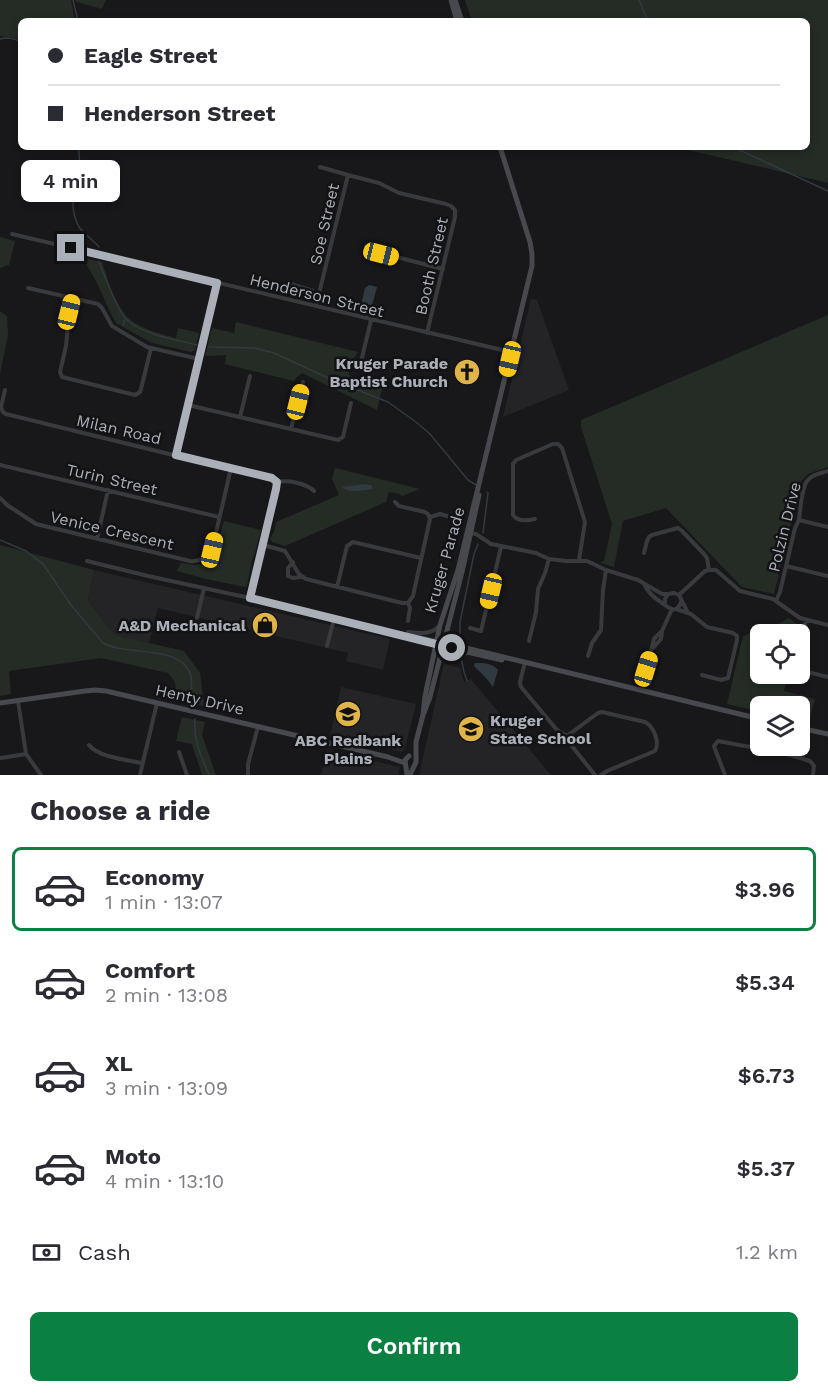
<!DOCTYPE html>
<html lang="en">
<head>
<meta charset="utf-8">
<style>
  body { margin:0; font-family:"Work Sans",sans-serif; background:#f2f2f3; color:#2b2b33; height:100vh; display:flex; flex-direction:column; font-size:22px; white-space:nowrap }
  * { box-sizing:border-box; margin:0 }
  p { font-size:20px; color:#7c7c81 }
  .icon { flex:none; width:33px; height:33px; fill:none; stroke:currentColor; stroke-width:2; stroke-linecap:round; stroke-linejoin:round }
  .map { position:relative; height:775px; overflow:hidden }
  .side { display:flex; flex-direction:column; background:#fff; flex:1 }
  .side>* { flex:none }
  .hud { position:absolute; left:18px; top:18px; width:792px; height:132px; border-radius:9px; box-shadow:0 3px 9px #0003; display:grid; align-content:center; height:132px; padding:0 30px; background:#fff }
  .controls { position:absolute; left:750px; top:624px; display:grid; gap:12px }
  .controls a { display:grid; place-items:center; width:60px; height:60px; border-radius:9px; background:#fff; box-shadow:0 3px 9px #0003; font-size:30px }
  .end { position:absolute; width:27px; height:27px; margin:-14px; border:8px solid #abafb8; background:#111; box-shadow:0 0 0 3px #111 }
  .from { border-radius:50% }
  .bubble { position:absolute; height:42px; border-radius:9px; background:#fff; box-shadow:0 3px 9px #0003; font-size:20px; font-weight:600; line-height:42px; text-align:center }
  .car { position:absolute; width:18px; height:36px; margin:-18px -9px; border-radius:8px; box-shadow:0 0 4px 2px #0007; background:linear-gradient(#f5c518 24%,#345 0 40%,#f5c518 0 76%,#345 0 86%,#f5c518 0) }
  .hud b { display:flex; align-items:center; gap:21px; height:57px; font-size:22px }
  .hud b+b { border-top:2px solid #e1e1e2 }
  .hud i { width:15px; height:15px; background:#2b2b33 }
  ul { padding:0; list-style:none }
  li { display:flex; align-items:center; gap:18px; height:84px; margin:0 12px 9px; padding:0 18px; border:3px solid transparent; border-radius:9px }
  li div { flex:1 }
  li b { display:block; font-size:22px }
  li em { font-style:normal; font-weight:600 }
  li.active { border-color:#0b8043 }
  li>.icon { width:54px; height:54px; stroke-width:1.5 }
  h2 { padding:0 30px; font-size:27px; line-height:72px }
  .pay { display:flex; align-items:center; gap:15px; height:66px; padding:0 30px; font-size:22px }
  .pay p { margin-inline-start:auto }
  .action { display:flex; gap:12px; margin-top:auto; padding:12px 30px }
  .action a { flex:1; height:69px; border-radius:9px; background:#0b8043; color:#fff; font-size:24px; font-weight:600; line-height:69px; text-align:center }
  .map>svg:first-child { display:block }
  .built { fill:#242427 }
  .green { fill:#242c25 }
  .water { fill:#323a41 }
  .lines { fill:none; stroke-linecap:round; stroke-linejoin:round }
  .stream { stroke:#323a41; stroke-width:1.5 }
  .street { stroke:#393a3e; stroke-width:4 }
  .secondary { stroke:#47494e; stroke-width:5 }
  .route { stroke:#abafb8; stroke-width:8 }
  .labels { text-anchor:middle; stroke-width:5; stroke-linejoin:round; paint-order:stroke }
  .street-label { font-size:16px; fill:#abafb8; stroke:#131315 }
  .poi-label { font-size:16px; font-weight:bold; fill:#abafb8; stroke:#131315; text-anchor:end }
</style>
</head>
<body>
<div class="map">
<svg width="828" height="775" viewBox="0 0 828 775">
  <rect width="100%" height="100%" fill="#18181a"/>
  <path class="built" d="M531 299 537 300 569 390 503 417Z
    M94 570 390 639 383 670 346 661 348 653 158 608 149 643 115 635 88 601Z
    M444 664 460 668 464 682 471 679 551 775H419Z
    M341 687 416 704 405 748 402 752 330 736Z
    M327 750 400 767 398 775H321Z"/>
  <path class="green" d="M0 0H71L75 21H21V39L0 36Z
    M75 0H106L102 9 76 2Z
    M465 0H828V183L676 147H807V21H472Z
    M0 237 15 241 9 265 0 268Z
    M88 259 102 262C108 280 113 299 125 314 134 327 161 334 176 338L178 328 199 333 195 350 191 352 152 343 116 323 113 318 96 281 87 265Z
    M0 311 7 316 8 335 0 374Z
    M828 315V467L808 474 801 481 774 594 742 587 666 508 623 521 614 567 601 563 602 561H604L612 524 581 427V420Z
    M236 322 358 352 349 366V375L363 382 382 389 377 410 302 373 296 378 294 381 225 364 226 355 205 356 212 328 234 333Z
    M335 468 420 489 402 496 400 494 389 492 386 502 285 546 272 542 270 538 274 532 276 522 339 495 332 479Z
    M224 521 261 530 255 553 252 560 247 586 245 587 206 579 177 571 181 563C185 563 191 565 196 565 217 561 218 539 224 521Z
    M0 545 94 570 88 601 115 635 184 651 200 673 204 706 177 700 175 682 168 673 101 658 9 671 11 694 0 696Z
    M789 618C797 624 800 624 797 634H760V674H788L784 691 815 699 809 723 800 721V706H760V712L727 704 743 636 780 623Z
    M182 717 205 722 202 735 216 775H202L192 744 176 741Z"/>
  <path class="water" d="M288 281 314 289 313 295 311 296 286 290Z
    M369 285 377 287 371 309 361 306 365 288Z
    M365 484 371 485 373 489C363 490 349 494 342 487Z
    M475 663C483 663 493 663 498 670L493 687 487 679 474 666Z"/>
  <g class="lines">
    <path class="stream" d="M73 0 78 21
      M639 0 648 21
      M0 39C7 37 16 38 21 43
      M78 147C85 175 63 197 79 227 82 232 94 241 99 247
      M733 147 828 191
      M99 262C105 276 117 311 127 320 146 336 174 339 197 345
      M123 325 125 320
      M209 347 254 348 274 353 335 381 388 402 416 422 430 434 468 480 476 485
      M483 533 488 493 487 492
      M0 540 26 551 43 564 71 605 103 643C126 656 176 645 189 671 192 676 192 683 191 689 191 694 193 698 192 703
      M460 639V622L474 554 478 544
      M461 658 464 672 467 681
      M195 719C193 740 201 756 209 775"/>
    <path class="street" d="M348 175 379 183 399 193 446 204 451 206 455 210V217L427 333
      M12 234 519 354
      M381 253 443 269
      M28 288 98 304 102 308 112 326 147 347 199 359
      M73 298 69 314 66 346 60 372 62 377 135 395 140 392 141 389 151 348
      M316 306 348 175 320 167
      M356 369 361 362 371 320
      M5 390 1 407 3 412 6 414 275 480 277 482 276 489 250 598
      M188 405 338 440 343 437 351 403
      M240 417 250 376
      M291 429 303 382
      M176 455 217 283
      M0 465 219 517
      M277 482C288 480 306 483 314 491
      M0 498 7 505 36 524 190 561C198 562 208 558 212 550L231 468
      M430 517 440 514 454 518
      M535 519C527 521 518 522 513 515V464L516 460 553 444H558L562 448 585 522 579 560
      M799 520 828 527
      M471 533 476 534 491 544 536 553 549 559 566 561H587L606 570 638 580 662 594H668
      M97 539 108 490
      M263 545 285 551 299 574 306 579 402 603H408L413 596 430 519 428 514 425 512 399 506 395 502
      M644 553 647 541 649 537 652 535 678 528 682 531 704 554 707 558 709 570
      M87 561 148 576 250 598 436 645
      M293 562 288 568V576L293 578 301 577
      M786 566 828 576
      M644 584C648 593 654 597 662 603 670 608 676 615 681 602
      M337 587 347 546 353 542 421 558
      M679 595 705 571 709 570H716L740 591 773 599 800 618 828 625
      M679 595 687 611
      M776 601 780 592 795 528C796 527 799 520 799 519 801 509 801 484 810 478 814 474 822 473 828 471
      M408 603 410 608 408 621
      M665 604V599L668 594 674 593 679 595
      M676 609 691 614 707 627 733 633 737 636V640L728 678 721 680 702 675
      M197 618 204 588
      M370 627 437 641
      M470 628 481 631 501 547
      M408 632C419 633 430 635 438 627
      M529 641 536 612 538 589 545 573 549 559
      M327 646 334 619
      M800 646 806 620
      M652 649 661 639 662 631 672 609
      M588 656 592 643 601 630 603 590 606 570
      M525 662 520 682 521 687 557 730 567 736 571 745 595 775
      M646 669 654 639 661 632
      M800 670 828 677
      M18 701 26 754 41 775
      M567 736 598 713 602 712 645 722C654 727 660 742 655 751L607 771 601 775
      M89 745C98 757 127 760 142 763
      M179 752 187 775
      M1 758 26 754
      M140 775 157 703
      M248 775V764L258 727
      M725 775 715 749 714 746 718 741 783 753 810 761 814 766 813 775"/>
    <path class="secondary" d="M451 0 457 21
      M455 0 462 21
      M437 641 760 719
      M441 646 502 660
      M440 658 466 653
      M0 703 85 691 95 690 106 691 388 757 405 763
      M423 715 425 696 440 625 458 570 532 266V254L530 242 500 147
      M800 728 828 734
      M407 775 405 760 409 756
      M410 775 416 762V742L423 715 430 697 462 572 479 495"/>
  </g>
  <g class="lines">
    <path class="route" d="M71 248 217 283 176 455 272 478 277 482 276 489 250 598 452 648"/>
  </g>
  <defs>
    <symbol id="church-disc" viewBox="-11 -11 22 22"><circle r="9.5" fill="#e1b449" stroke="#131315"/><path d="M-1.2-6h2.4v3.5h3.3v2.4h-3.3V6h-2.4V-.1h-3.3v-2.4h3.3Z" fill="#111"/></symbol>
    <symbol id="shop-disc" viewBox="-11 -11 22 22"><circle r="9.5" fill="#e1b449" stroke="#131315"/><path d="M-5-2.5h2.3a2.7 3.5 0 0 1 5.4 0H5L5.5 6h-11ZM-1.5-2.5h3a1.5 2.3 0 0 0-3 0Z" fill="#111"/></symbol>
    <symbol id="school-disc" viewBox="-11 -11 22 22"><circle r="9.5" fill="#e1b449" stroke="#131315"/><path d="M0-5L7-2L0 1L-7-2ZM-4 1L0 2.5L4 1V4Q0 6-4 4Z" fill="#111"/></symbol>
  </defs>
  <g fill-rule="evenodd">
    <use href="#church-disc" x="452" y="357" width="30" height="30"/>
    <use href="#shop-disc" x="250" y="610" width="30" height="30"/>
    <use href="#school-disc" x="333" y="699" width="30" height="30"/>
    <use href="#school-disc" x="456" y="714" width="30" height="30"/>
  </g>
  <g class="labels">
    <g class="street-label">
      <text transform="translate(324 224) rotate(-77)" y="6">Soe Street</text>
      <text transform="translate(431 266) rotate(-77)" y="6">Booth Street</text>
      <text transform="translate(317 295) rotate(14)" y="6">Henderson Street</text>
      <text transform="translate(119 429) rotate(13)" y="6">Milan Road</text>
      <text transform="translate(112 479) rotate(13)" y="6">Turin Street</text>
      <text transform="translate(784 527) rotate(-76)" y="6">Polzin Drive</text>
      <text transform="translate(112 530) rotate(13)" y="6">Venice Crescent</text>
      <text transform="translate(444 560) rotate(-74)" y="6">Kruger Parade</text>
      <text transform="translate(200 699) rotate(13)" y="6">Henty Drive</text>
    </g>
    <g class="poi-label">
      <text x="448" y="369">Kruger Parade<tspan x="448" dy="18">Baptist Church</tspan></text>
      <text x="246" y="631">A&amp;D Mechanical</text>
      <text x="490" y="726" text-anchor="start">Kruger<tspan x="490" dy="18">State School</tspan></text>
      <text x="348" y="746" text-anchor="middle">ABC Redbank<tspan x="348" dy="18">Plains</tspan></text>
    </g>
  </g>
</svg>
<div class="controls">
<a><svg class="icon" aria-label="locate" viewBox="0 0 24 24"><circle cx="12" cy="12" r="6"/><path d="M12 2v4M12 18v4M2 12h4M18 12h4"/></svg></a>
<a><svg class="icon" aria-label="layers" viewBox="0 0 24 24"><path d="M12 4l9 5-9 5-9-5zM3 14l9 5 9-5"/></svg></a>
</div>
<i class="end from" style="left:452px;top:648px"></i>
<i class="end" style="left:71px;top:248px"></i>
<div class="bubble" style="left:21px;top:160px;width:99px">4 min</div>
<i class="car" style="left:381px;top:254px;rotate:104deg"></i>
<i class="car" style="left:69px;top:312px;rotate:14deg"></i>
<i class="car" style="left:510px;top:359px;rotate:193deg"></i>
<i class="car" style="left:298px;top:402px;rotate:14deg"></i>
<i class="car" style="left:212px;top:550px;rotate:13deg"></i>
<i class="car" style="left:491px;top:591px;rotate:193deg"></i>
<i class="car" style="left:646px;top:669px;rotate:17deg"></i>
<div class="hud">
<b><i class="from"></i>Eagle Street</b>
<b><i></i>Henderson Street</b>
</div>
</div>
<section class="side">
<h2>Choose a ride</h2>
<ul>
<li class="active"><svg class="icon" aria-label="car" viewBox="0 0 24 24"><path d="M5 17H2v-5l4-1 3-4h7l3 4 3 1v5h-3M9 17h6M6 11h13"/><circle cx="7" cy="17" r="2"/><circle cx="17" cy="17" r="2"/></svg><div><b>Economy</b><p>1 min · 13:07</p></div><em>$3.96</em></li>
<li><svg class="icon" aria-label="car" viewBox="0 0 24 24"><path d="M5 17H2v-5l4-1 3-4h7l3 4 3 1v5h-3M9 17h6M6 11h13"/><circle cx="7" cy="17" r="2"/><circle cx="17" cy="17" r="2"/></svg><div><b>Comfort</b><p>2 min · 13:08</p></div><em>$5.34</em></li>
<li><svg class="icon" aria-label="car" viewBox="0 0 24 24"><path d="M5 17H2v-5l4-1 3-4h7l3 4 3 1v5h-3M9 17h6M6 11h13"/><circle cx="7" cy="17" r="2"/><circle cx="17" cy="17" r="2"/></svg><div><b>XL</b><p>3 min · 13:09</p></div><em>$6.73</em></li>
<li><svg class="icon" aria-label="car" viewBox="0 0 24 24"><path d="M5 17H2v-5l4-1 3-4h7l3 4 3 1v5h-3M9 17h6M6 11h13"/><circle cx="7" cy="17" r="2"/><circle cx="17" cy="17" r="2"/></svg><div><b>Moto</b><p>4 min · 13:10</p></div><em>$5.37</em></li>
</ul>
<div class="pay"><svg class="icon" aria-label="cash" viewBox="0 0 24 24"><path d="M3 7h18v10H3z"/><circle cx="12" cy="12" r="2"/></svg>Cash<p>1.2 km</p></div>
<div class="action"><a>Confirm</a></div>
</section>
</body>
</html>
